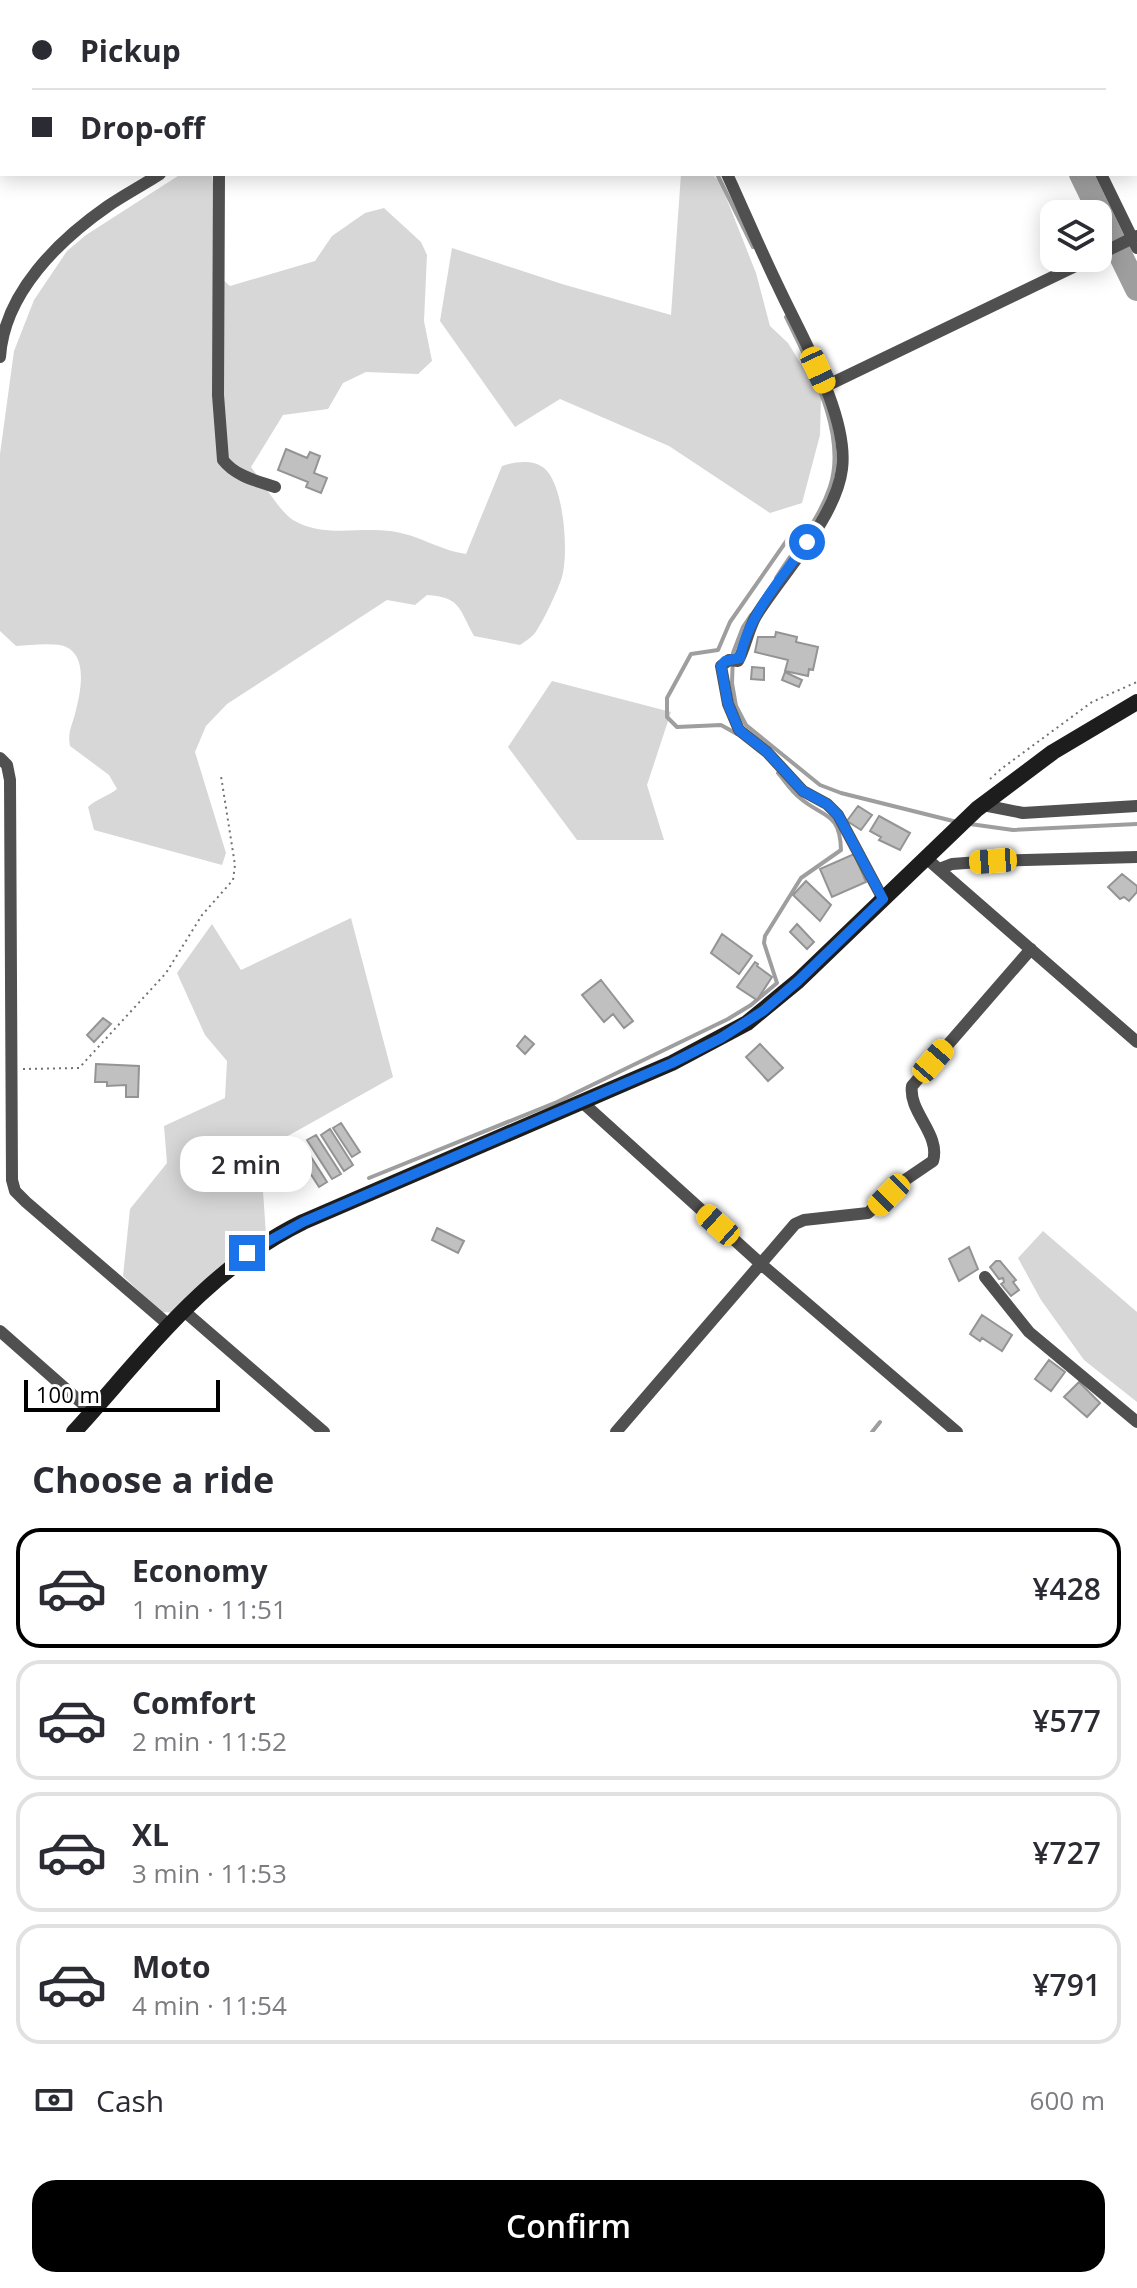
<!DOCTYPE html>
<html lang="en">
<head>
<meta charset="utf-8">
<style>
  body { margin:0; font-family:"Open Sans",sans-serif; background:#f7f7f7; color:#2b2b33; height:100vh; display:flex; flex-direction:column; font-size:30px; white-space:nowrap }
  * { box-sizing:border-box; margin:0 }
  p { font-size:26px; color:#7c7c81 }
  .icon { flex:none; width:44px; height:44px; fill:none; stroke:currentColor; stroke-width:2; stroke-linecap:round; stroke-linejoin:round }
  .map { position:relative; height:1432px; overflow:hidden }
  .details { display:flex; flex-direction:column; background:#fff; flex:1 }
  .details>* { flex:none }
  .hud { position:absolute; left:0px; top:0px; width:1138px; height:176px; box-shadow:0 4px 20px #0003; display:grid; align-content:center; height:176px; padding:0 32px; background:#fff }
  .controls { position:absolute; left:1040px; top:200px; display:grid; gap:16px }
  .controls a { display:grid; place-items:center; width:72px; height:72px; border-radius:16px; background:#fff; box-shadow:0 4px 20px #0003; font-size:40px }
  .scale { position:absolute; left:24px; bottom:20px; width:196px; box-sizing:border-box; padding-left:8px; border:4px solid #000; border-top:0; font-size:22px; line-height:28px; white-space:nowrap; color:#000; -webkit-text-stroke:6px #fff; paint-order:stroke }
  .end { position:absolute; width:36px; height:36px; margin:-18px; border:10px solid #1a73e8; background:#fff; box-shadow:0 0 0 4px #fff }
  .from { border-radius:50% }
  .bubble { position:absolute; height:56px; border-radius:24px; background:#fff; box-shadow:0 4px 20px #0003; font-size:26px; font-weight:600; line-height:56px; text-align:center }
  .car { position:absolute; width:24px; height:48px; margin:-24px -12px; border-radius:10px; box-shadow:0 0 6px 2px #0007; background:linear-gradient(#f5c518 24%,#345 0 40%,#f5c518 0 76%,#345 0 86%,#f5c518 0) }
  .hud b { display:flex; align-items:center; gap:28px; height:76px; font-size:30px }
  .hud b+b { border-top:2px solid #e1e1e2 }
  .hud i { width:20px; height:20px; background:#2b2b33 }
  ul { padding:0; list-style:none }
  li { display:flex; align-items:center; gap:24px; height:120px; margin:0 16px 12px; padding:0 16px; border:4px solid #e1e1e2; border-radius:24px }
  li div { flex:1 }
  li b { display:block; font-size:30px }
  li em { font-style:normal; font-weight:600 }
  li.active { border-color:#000 }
  li>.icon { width:72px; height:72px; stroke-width:1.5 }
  h2 { padding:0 32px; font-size:36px; line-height:96px }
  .pay { display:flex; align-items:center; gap:20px; height:88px; padding:0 32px; font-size:30px }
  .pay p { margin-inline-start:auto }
  .button { display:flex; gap:16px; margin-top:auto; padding:16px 32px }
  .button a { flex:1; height:92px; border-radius:24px; background:#000; color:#fff; font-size:32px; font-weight:600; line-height:92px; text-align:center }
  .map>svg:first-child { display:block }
  .green { fill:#d7d7d7 }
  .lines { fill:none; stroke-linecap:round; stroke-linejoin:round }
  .stream { stroke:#9e9e9e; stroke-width:4 }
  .river { stroke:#9e9e9e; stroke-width:24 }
  .building { fill:#c0c0c0; stroke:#949494; stroke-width:2 }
  .path { stroke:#727272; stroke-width:2; stroke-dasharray:2 4; stroke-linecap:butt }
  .street { stroke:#505050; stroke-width:12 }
  .secondary { stroke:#1d1d1d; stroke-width:16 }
  .route { stroke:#1a73e8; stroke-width:10 }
</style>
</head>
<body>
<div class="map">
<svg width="1137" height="1432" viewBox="0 0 1137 1432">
  <rect width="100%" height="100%" fill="#fff"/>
  <path class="green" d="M181 174H212L222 279 230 286 315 261 332 236 365 213 384 208 421 242 427 255 424 321 432 361 418 374 366 372 343 383 328 409 283 415 251 467C261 480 280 512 293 520 323 538 357 527 390 531 417 534 439 550 466 554L502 466C515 462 532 459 544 468 564 484 569 553 562 577 558 590 543 622 535 633 531 638 525 641 520 645L474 636C459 609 461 597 427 595L415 605 387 600 227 704 206 726 195 752 226 853 222 865 94 830 88 807C96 799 107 797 117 789L109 775 70 746C67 732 73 724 76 710 81 690 89 651 60 645 46 643 29 645 16 646L0 631V454L14 351 34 300 67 251 86 235Z
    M681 174H712L720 182 756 273 770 326 788 343 821 396 820 435 802 503 770 513 669 446 560 399 515 427 440 321 452 248 562 284 671 315Z
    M552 681 671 712 647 785 664 840H577L508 747Z
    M351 918 393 1077 286 1137 297 1163 263 1191 266 1235 179 1313 161 1312 123 1276 130 1209 167 1163 164 1126 225 1098 227 1061 205 1035 177 973 212 924 241 970Z
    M1043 1231 1137 1312V1402L1084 1360 1041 1300 1018 1258Z"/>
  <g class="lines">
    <path class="stream" d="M717 174 753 247
      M776 578C794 549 819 520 830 487 848 433 809 365 786 317
      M751 615 743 627 733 653 732 683 736 706 746 725 820 785 841 793 957 822
      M737 734 721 725 677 727 667 717V698L691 654 718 650 730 622 792 533 803 538
      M970 824 1013 830 1137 824
      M369 1178 557 1102 728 1019 751 1005 777 983 764 943 765 936 801 878 841 850C840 811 823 818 800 798 791 791 785 781 778 773
      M872 1432 880 1422"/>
    <path class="river" d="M997 0 998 2
      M1081 174 1137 289"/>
  </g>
  <path class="building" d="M286 449 307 458 310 452 320 456 314 473 327 478 321 493 306 487 308 482 278 470Z
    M776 632 797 637 796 642 818 647 813 670 809 669 808 676 785 671 788 660 755 652 758 637H775Z
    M752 667 764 668V680L751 679Z
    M785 672 802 680 799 687 782 680Z
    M858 806 872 815 861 830 847 821Z
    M879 816 910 833 900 850 879 840 881 837 870 831Z
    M854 854 866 882 832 897 820 869Z
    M1122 874 1137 886V892L1129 901 1124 897 1120 899 1108 887Z
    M806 881 831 905 820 921 793 895Z
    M797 924 814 942 807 949 790 932Z
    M722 934 752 956 739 974 711 953Z
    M755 962 758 964 757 966 772 977 757 1000 737 987Z
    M601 980 633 1021 624 1028 613 1014 604 1022 582 995Z
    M103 1018 111 1024 94 1042 87 1035Z
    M525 1036 534 1044 525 1054 517 1046Z
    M760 1044 783 1068 768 1081 746 1057Z
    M96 1064 139 1066 138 1097H126V1085L107 1086V1082H95Z
    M341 1123 360 1152 352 1157 333 1128Z
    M330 1129 353 1165 344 1171 321 1135Z
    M316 1135 341 1174 332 1179 307 1140Z
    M302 1143 327 1182 319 1187 294 1148Z
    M437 1228 464 1241 458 1253 432 1240Z
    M969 1247 978 1269 959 1281 949 1259Z
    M996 1261H1000L1016 1280 1013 1282 1019 1290 1011 1296 1001 1284 1004 1282 1003 1278 999 1279 990 1267Z
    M982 1315 1012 1335 1002 1351 982 1338 980 1341 970 1334Z
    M1049 1360 1065 1372 1051 1391 1035 1379Z
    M1079 1382 1100 1403 1087 1417 1064 1397Z"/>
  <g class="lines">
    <path class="path" d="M990 779 1001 769 1092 702 1137 682
      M23 1069 79 1068 166 973 202 915 233 880 235 865 221 776"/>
    <path class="street" d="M459 0 461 2
      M646 0 647 2
      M1016 0 1017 2
      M293 2V0
      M506 2 510 0
      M219 174 218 395 223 460C235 476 257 481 275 487
      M727 174C744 211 760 249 778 286 800 334 849 415 842 469 836 518 782 574 756 616 748 630 745 649 738 661L729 660 721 666 728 704 739 730 767 752 803 791 827 804 838 815 883 899
      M1101 174 1137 248
      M1098 255 1137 236
      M0 357C4 293 59 240 108 206 124 195 143 185 160 174
      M826 386 1092 258
      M0 758 7 765 10 780 12 1180 15 1191 26 1202 170 1326
      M983 805 1023 813 1137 806
      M926 858 1137 1042
      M939 869 952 864 993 861 1137 857
      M582 1102 761 1264 957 1432
      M985 1277 1029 1332 1137 1422
      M184 1311 324 1432
      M0 1331 92 1412
      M616 1432 795 1224 804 1220 868 1213 905 1180 933 1161C941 1134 908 1112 912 1086L1031 949"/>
    <path class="secondary" d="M74 1432C146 1353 205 1270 303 1222L672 1063 747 1023 798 981 977 809 1053 752 1137 702"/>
  </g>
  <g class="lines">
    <path class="route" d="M247 1253 303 1222 672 1063 721 1038 763 1011 798 981 883 899 838 815 827 804 803 791 767 752 739 730 728 704 721 666 725 661 740 658C748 615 782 578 807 542"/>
  </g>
</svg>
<div class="controls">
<a><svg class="icon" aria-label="layers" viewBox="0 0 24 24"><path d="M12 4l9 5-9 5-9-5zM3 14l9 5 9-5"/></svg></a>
</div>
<div class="scale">100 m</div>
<i class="end from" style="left:807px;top:542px"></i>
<i class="end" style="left:247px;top:1253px"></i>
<div class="bubble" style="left:180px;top:1136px;width:132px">2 min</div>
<i class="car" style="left:818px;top:370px;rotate:155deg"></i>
<i class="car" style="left:993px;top:861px;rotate:266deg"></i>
<i class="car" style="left:933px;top:1061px;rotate:41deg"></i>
<i class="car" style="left:889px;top:1195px;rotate:225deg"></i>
<i class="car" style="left:718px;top:1225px;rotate:312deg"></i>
<div class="hud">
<b><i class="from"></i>Pickup</b>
<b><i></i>Drop-off</b>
</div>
</div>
<section class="details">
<h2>Choose a ride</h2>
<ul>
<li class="active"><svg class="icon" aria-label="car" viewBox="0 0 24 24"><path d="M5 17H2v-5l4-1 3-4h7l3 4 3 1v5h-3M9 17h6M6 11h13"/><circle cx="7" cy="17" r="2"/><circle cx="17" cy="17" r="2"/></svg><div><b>Economy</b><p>1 min · 11:51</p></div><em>¥428</em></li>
<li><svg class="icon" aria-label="car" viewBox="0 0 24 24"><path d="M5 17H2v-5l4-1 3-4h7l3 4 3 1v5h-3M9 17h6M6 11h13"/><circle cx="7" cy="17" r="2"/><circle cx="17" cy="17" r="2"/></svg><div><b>Comfort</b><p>2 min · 11:52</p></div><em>¥577</em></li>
<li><svg class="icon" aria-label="car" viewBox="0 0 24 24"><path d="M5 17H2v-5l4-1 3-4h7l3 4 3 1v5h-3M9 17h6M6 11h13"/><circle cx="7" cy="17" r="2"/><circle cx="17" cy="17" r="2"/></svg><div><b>XL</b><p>3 min · 11:53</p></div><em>¥727</em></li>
<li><svg class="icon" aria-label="car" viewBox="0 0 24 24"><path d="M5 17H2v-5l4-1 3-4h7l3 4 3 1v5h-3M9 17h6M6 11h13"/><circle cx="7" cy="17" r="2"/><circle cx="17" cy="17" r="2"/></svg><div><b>Moto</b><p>4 min · 11:54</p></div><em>¥791</em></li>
</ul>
<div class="pay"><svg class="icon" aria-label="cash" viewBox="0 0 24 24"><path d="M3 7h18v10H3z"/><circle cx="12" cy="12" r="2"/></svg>Cash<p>600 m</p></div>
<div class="button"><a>Confirm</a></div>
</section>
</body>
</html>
